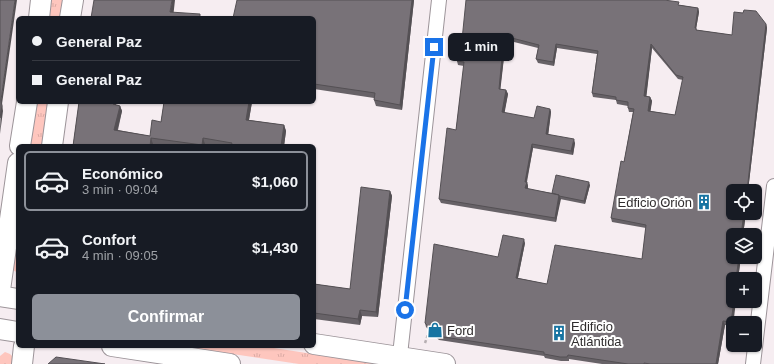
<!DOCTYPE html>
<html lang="es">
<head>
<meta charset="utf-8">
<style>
  body { margin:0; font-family:Arial,sans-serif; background:#20242c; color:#f1f3f6; height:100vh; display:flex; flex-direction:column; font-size:15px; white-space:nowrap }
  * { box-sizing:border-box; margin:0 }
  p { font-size:13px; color:#9ea1a6 }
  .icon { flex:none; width:22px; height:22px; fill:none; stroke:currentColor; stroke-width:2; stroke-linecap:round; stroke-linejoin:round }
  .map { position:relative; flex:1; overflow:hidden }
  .side { position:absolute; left:16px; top:144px; width:300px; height:204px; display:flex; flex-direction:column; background:#171b24; border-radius:6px; box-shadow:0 1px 3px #0004 }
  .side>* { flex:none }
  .top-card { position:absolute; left:16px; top:16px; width:300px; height:88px; border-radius:6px; box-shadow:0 1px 3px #0004; display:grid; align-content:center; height:88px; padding:0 16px; background:#171b24 }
  .tools { position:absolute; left:726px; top:184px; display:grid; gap:8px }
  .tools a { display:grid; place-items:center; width:36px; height:36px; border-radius:6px; background:#171b24; box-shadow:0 1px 3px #0004; font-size:20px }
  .end { position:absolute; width:18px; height:18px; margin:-9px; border:5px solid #1a73e8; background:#fff; box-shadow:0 0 0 2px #fff }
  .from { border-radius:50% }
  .bubble { position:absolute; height:28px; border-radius:6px; background:#171b24; box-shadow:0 1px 3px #0004; font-size:13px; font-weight:700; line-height:28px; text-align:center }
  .top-card b { display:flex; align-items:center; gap:14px; height:38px; font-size:15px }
  .top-card b+b { border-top:1px solid #363941 }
  .top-card i { width:10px; height:10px; background:#f1f3f6 }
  ul { padding:7px 0 0; list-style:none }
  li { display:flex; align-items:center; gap:12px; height:60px; margin:0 8px 6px; padding:0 8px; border:2px solid transparent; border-radius:6px }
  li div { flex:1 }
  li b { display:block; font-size:15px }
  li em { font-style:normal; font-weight:700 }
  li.current { border-color:#8c9099 }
  li>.icon { width:36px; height:36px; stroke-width:1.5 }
  .cta { display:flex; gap:8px; margin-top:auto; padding:8px 16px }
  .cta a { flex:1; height:46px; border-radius:6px; background:#8c9099; color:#fff; font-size:16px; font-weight:700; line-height:46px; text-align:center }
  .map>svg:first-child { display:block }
  .grass { fill:url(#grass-tufts) }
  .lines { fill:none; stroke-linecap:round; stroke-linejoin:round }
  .street-casing { stroke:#9c9499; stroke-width:16 }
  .secondary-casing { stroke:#9c9499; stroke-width:22 }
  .path { stroke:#b6afb2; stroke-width:2.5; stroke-dasharray:3 2; stroke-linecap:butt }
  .street { stroke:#fff; stroke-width:14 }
  .secondary { stroke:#fff; stroke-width:20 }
  .wall { fill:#676267; fill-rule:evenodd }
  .shaded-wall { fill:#545054 }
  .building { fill:#787278; stroke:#545054; fill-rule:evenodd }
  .route { stroke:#1a73e8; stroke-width:5 }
  .labels { text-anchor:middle; stroke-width:4; stroke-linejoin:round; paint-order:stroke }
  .poi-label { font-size:13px; fill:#302d2e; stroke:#fff; text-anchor:start }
</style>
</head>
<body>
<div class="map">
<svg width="774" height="364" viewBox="0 0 774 364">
  <defs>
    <pattern id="grass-tufts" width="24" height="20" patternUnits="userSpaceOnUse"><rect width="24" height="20" fill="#fec6be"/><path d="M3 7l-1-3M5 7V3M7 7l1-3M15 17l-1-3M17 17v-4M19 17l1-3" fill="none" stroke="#daaaa4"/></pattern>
  </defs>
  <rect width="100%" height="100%" fill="#f6edf1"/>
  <path class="grass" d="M51 0H64L61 18H48Z
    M37 102H49L43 146H30Z
    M18 233V273L13 270Z
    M179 346H261L371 363 372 364H299Z
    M5 352 10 354 13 357 12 364H0V356Z"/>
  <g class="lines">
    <defs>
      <path id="street" d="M399 364 439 0
        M753 364 774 186"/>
      <path id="secondary" d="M39 18 41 0
        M70 18 73 0
        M20 146 27 102
        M52 146 58 102
        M0 290 18 163
        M0 296 18 299
        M0 329 18 332
        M314 344 445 364
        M112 346 230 364
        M22 364 24 346"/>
    </defs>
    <use href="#street" class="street-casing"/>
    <use href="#secondary" class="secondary-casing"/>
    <path class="path" d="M425 343 429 332"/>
    <use href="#street" class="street"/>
    <use href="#secondary" class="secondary"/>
  </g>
  <path class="wall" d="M414 0 402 110 376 106 374 100V98L314 89V18Z
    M680 5 698 8 699 12 696 29 697 30 732 35 766 24 767 28 748 191H733L746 213 743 235H733L741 257 738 279H733V326L725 325 718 364H602L569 359V361H561L545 358 544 356 439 340 426 327 425 323 498 257 525 243 518 278 547 284 642 259 646 228 612 222 611 218 624 162 633 112H629L628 108V106L617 104 616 100 593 97 592 93 597 54 557 48 554 66 538 63 536 59 538 48 506 40 500 89 506 90 508 94 504 113 534 118 550 109 551 112 548 134 575 143 573 155 533 148 527 182 528 186V189L552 193 590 185 585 204 560 199 556 222 441 203 439 199 456 130 464 66 458 65 457 61 462 40ZM652 48 678 79 683 80 675 115 650 111 652 101 650 97 646 96Z
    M79 102H116V105L120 106 122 111 118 130 150 136 161 122 164 102H252L249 120 284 125 286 131 284 146H217L205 144V146H167L153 144V146H73Z
    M390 191 392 196 378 317 362 316 360 325 314 319V284L350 289Z"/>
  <path class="shaded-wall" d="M15 0H17L2 104 3 111 0 134 1 100Z
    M172 0H175L173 18 170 12Z
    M412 0H414L402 110 400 105Z
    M698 8 699 12 696 29 697 32H696L695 28Z
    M766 24 767 28 748 191H747Z
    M504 36 506 40 500 93 499 89Z
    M556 44 557 48 554 66 553 62Z
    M651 44 652 48 646 100 644 96Z
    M506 90 508 94 504 116 502 112Z
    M650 97 652 101 650 115 648 111Z
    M113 102H116L115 110 113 104Z
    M249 102H252L248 125 246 120Z
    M120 106 122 111 116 135 114 130Z
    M550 109 551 112 548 137 546 134Z
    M284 125 286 131 284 146H281Z
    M151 138 153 144V146H150Z
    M203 138 205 144V146H202V145Z
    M574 139 575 143 573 155 571 151Z
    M532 144 533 148 526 184 527 182 528 186 527 192 525 188V182Z
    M589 182 590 185 585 204 584 201Z
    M390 191 392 196 378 317 376 312Z
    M559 195 561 199 556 222 555 218Z
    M744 213H746L743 235H741Z
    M524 239 525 243 517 282 516 278Z
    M739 257H741L738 279H736Z
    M734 301H736L733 326 731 322Z
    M360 310 362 316 360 325 358 319Z
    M723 321 725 325 718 364H716Z"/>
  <path class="building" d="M0 0H15L1 100 2 106 0 118Z
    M94 0H172L170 12 200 14V18H91Z
    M237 0H412L400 105 374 100 375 93 314 84V18H233Z
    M466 0H664L679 2 678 5 698 8 695 28H696V30L732 35 734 12 743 13 744 10 756 11 766 24 747 191H733V213H744L741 235H733V257H739L736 279H733V301H734L731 322 723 321 716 364H650L644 363V364H628L568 355 567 357H560L544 354V352L437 336 425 323 434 244 498 257 503 235 524 239 516 278 547 284 555 245 642 259 646 225 611 218 621 161 624 162 634 109 628 108V102L616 100V97L592 93 598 51 556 44 553 62 536 59 539 45 504 36 499 89 506 90 502 112 534 118 537 106 550 109 546 134 574 139 571 151 532 144 525 182H527L525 188 559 195 555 218 439 199 447 128 456 130 464 62 457 61 459 40H462ZM651 44 676 75 683 77 675 115 648 111 650 97 644 96Z
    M79 102H113V104L120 106 114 130 150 136 152 120 161 122 164 102H249L246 120 284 125 281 146H231L232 143 203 138 202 145 151 138 150 146H73Z
    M556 175 589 182 584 201 559 196V195L552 193Z
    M361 187 390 191 376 312 360 310 358 319 314 313V284L350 289Z
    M56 357 105 364H48Z"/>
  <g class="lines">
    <path class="route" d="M405 310 434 47"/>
  </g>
  <defs>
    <symbol id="building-bare" viewBox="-9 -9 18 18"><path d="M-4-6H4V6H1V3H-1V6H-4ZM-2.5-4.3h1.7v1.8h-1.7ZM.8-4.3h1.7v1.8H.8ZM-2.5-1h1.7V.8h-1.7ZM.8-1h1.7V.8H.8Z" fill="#1774a2" stroke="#fff" stroke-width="2.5" paint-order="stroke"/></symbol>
    <symbol id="shop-bare" viewBox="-9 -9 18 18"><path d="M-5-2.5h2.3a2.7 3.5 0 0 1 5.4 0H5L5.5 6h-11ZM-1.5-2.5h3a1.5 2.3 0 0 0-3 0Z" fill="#1774a2" stroke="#fff" stroke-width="2.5" paint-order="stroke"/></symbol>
  </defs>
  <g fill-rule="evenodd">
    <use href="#building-bare" x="693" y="191" width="22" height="22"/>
    <use href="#shop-bare" x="424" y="319" width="22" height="22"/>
    <use href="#building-bare" x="548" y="322" width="22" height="22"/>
  </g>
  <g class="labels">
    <g class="poi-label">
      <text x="692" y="207" text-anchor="end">Edficio Orión</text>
      <text x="571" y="331">Edificio<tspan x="571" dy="15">Atlántida</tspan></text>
      <text x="447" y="335">Ford</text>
    </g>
  </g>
</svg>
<div class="tools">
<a><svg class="icon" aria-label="locate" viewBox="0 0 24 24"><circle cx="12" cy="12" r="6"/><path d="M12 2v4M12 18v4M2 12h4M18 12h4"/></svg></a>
<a><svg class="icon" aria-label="layers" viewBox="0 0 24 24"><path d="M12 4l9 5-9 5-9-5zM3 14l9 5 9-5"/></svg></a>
<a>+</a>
<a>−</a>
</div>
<i class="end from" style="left:405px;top:310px"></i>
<i class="end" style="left:434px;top:47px"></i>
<div class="bubble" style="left:448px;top:33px;width:66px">1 min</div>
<div class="top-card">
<b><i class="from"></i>General Paz</b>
<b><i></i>General Paz</b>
</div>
<section class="side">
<ul>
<li class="current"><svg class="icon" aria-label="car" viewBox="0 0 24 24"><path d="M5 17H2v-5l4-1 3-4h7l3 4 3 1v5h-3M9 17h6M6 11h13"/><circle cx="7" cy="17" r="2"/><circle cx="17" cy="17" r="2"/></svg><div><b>Económico</b><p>3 min · 09:04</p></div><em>$1,060</em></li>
<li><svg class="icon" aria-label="car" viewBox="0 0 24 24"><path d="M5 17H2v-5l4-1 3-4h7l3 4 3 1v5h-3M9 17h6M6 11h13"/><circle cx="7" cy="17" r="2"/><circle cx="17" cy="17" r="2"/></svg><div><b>Confort</b><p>4 min · 09:05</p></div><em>$1,430</em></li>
</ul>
<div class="cta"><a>Confirmar</a></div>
</section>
</div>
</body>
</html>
